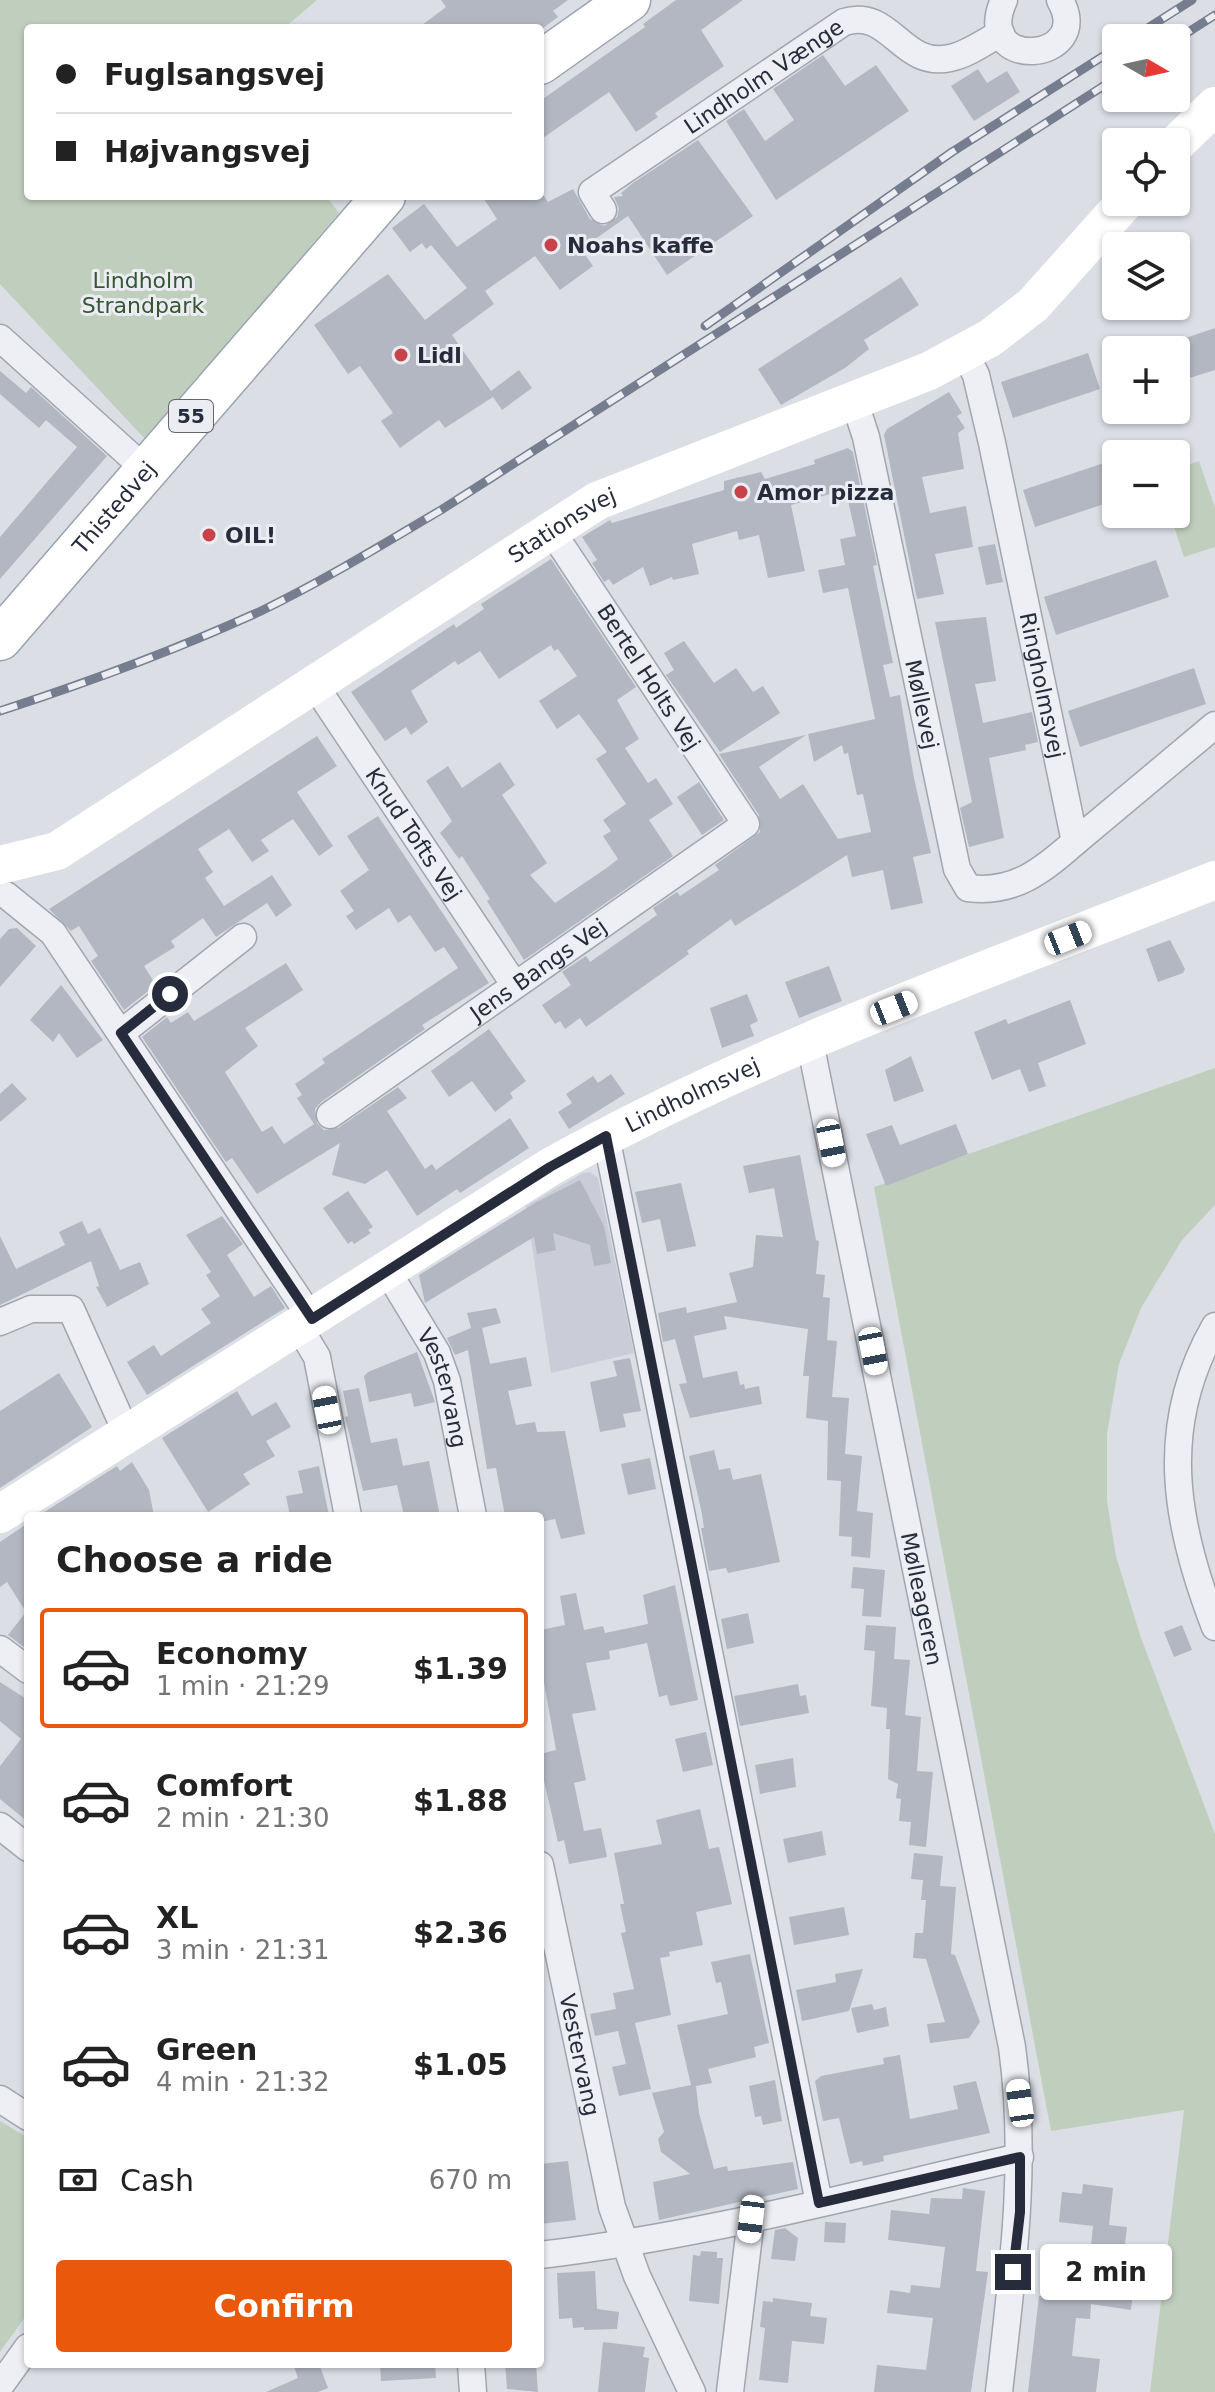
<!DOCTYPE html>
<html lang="en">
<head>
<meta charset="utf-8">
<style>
  body { margin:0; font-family:"DejaVu Sans",sans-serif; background:#f6f6f6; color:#222; height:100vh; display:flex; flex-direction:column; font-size:30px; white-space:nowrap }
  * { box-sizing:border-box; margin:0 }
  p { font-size:26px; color:#767676 }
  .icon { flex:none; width:44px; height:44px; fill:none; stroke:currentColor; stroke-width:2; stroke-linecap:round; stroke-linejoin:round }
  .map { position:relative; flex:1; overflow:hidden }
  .panel { position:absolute; left:24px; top:1512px; width:520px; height:856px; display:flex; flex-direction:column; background:#fff; border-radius:8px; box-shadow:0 2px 6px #0004 }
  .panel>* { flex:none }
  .top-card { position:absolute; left:24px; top:24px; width:520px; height:176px; border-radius:8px; box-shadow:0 2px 6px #0004; display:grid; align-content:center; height:176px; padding:0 32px; background:#fff }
  .needle { width:52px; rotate:99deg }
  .fabs { position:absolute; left:1102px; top:24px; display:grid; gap:16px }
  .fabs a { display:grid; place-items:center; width:88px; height:88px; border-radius:8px; background:#fff; box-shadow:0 2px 6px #0004; font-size:40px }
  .end { position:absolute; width:36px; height:36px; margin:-18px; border:10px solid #262c3b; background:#fff; box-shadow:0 0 0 4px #fff }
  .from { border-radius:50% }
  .bubble { position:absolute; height:56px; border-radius:8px; background:#fff; box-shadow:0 2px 6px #0004; font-size:26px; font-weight:700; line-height:56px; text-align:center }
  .car { position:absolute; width:24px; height:48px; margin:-24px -12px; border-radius:10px; box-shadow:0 0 6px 2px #0007; background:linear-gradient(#fff 24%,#345 0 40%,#fff 0 76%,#345 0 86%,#fff 0) }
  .top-card b { display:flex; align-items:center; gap:28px; height:76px; font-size:30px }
  .top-card b+b { border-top:2px solid #e0e0e0 }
  .top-card i { width:20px; height:20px; background:#222 }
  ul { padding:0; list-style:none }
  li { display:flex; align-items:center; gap:24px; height:120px; margin:0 16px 12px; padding:0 16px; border:4px solid transparent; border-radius:8px }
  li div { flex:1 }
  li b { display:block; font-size:30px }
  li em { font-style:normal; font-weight:700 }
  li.selected { border-color:#ea580c }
  li>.icon { width:72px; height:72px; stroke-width:1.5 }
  h2 { padding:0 32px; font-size:36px; line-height:96px }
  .pay { display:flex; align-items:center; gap:20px; height:88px; padding:0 32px; font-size:30px }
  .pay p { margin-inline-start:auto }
  .action { display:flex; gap:16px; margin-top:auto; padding:16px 32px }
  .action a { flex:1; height:92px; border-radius:8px; background:#ea580c; color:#fff; font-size:32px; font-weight:700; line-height:92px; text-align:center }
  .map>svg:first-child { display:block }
  .built { fill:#cacdd7 }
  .green { fill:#c0cfbd }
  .building { fill:#b3b7c2 }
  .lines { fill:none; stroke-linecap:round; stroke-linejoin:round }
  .street-casing { stroke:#a1a5af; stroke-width:29 }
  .primary-casing { stroke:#9ba2b0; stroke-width:45 }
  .street { stroke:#eeeff4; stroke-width:26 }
  .secondary { stroke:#fff; stroke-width:38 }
  .primary { stroke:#fff; stroke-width:42 }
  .rail-casing { stroke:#767d8e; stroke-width:9 }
  .rail { stroke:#ebedf3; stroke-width:6; stroke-dasharray:18; stroke-linecap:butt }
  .route { stroke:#262c3b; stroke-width:10 }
  .poi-dot { fill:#c8424a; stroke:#ebedf3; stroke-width:3 }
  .labels { text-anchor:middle; stroke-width:6; stroke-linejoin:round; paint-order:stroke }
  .shield { fill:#ebedf3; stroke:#616672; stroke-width:2 }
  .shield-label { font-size:20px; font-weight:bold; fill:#262c3b }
  .street-label { font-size:22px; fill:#262c3b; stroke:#ebedf3 }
  .poi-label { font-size:22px; font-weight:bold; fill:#262c3b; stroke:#ebedf3; text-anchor:start }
  .park-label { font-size:22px; fill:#375634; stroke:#ebedf3 }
</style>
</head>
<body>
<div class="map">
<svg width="1215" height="2392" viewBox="0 0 1215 2392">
  <rect width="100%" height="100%" fill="#dbdee5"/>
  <path class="built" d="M590 1172 598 1178 634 1353 551 1373 526 1206 583 1173Z"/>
  <path class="green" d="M0 0H317L284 28H28V196H326L339 213 145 439 0 284Z
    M1199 461 1215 508V547L1184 557 1170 514H1176V469Z
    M1215 1068V1205L1182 1240 1141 1308 1119 1364 1107 1434V1501L1116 1556 1140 1635 1215 1834V2392H1150L1184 2110 1051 2131 874 1187Z
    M0 2121 28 2138V2313L0 2352Z"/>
  <path class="building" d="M441 0H568L553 11 558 17 543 28H418L446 7Z
    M676 0H743L701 30 724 66 655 113 658 117 636 132 609 92 540 140V101L645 27 643 24Z
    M823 55 845 86 876 65 909 111 776 200 726 121 744 109 765 141 794 120 773 89Z
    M978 69 987 83 1007 71 1020 92 974 121 951 86Z
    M698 140 753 216 667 275 628 216 581 249 593 266 560 290 535 256 485 291 494 304 452 335 491 391 519 370 532 388 502 410 493 397 445 428 439 420 400 448 381 421 393 413 360 366 348 374 314 325 388 274 425 320 467 288 431 245 426 249 422 243 410 252 392 228 424 204 457 247 497 219 482 196H544L548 202 573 189 590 219 604 226 617 217 619 209 614 197 623 196 621 193 633 183Z
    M901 277 919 305 864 340 869 349 845 368 781 405 758 369Z
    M1215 328V370L1183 380 1171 343Z
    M1088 353 1100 389 1013 418 1001 382Z
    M0 371 26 393 31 387 107 456 0 579V537L77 447 46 420 39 428 0 394Z
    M949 392 962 413 957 416 965 428 958 433 964 469 922 477 930 513 966 506 973 547 935 554 944 594 917 599 884 435 887 429Z
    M848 448 853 452 877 565 873 566 893 663 883 665 890 697 900 695 914 778 931 853 913 857 923 903 891 910 883 870 852 877 847 855 735 926 731 919 687 951 689 954 586 1027 580 1018 565 1029 560 1021 555 1024 542 1005 571 985 562 972 586 956 590 962 657 915 653 908 677 892 680 896 719 870 715 865 760 832 759 815 719 754 806 735 759 767 780 799 803 784 838 839 871 832 863 794 857 795 848 753 844 754 842 745 814 762 808 734 875 719 848 588 823 593 818 570 845 565 840 539 856 536 848 501 834 505 830 494 791 505 805 571 768 578 759 535 739 540 737 531 692 544 699 574 673 580 672 577 650 586 643 567 613 585 609 579 604 582 592 563 597 560 582 537 610 520 612 523 724 490V481L761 472 765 479 815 464 814 460Z
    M1116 459V500L1035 527 1023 490Z
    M995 544 1003 582 986 585 978 547Z
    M551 559 636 687 617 700 639 739 625 748 648 783 656 778 673 804 649 820 673 856 524 960 487 901 490 899 462 856 459 859 440 833 452 821 426 781 448 766 462 788 500 762 515 785 502 795 547 863 530 875 555 903 608 867 618 859 603 836 611 831 603 820 626 804 596 759 607 752 579 714 557 729 539 701 577 676 558 649 554 651 551 645 499 679 480 651 458 665 455 661 411 691 428 722 411 735 406 727 385 741 351 692 454 624 456 628 484 609 481 604Z
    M1156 560 1169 597 1056 635 1044 597Z
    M986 617 996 681 975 684 983 723 1032 712 1038 742 1025 745 1026 750 989 758 1004 838 969 847 960 808 972 802 935 622Z
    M684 641 714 683 736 668 753 692 763 686 780 713 720 752 666 675 674 670 664 653Z
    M1194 668 1206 704 1080 747 1068 711Z
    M317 736 337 766 297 792 333 846 319 856 293 819 261 840 269 851 252 862 229 829 198 849 213 872 205 878 224 906 272 875 292 905 276 917 267 903 216 937 203 918 171 941 175 947 144 966 156 985 124 1010 91 961 98 956 79 926 71 931 49 909Z
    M699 782 724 820 702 835 677 797Z
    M378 816 489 983 422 1025 425 1029 321 1102 315 1109 317 1123 324 1130 338 1128 398 1087 407 1098 387 1111 425 1169 432 1164 436 1170 510 1118 529 1148 460 1193 457 1189 417 1216 387 1170 365 1184 332 1175 340 1143 257 1194 232 1158 226 1162 142 1037 167 1017 171 1023 188 1012 194 1021 286 963 303 990 245 1028 258 1046 225 1072 262 1132 272 1126 284 1144 314 1124 297 1098 302 1095 295 1084 325 1063 322 1059 458 968 444 947 435 952 410 915 398 923 389 908 356 930 346 916 354 911 340 891 369 870 347 836Z
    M17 928 36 946 0 987V939L9 929Z
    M1170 940 1185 969 1183 973 1158 982 1146 949Z
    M829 966 842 1001 799 1018 785 982Z
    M61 985 103 1040 77 1058 59 1033 53 1042 30 1020Z
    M747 994 758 1021 750 1025 754 1036 722 1048 710 1008Z
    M1070 1000 1086 1044 1038 1063 1046 1086 1029 1092 1020 1069 992 1080 974 1032 1006 1019 1008 1024Z
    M489 1029 526 1081 510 1093 513 1098 495 1112 472 1081 449 1097 431 1071Z
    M911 1056 924 1091 894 1102 885 1070Z
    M611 1074 625 1094 569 1129 558 1112 572 1103 566 1094 593 1076 598 1083Z
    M12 1083 27 1099 0 1122V1094Z
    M956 1124 968 1154 886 1186 866 1134 892 1125 900 1145Z
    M800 1155 816 1240 819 1241 816 1274 825 1275 823 1297 830 1298 827 1340 837 1341 832 1397 849 1398 845 1454 862 1456 857 1511 873 1513 870 1558 851 1556 852 1537 839 1536 841 1481 827 1480 828 1421 806 1418 809 1376H803L808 1329 724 1316 727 1329 694 1336 703 1378 737 1371 740 1385 744 1384 745 1389 759 1386 762 1404 690 1418 679 1384 687 1383 675 1339 663 1342 658 1313 686 1307 687 1313 737 1302 729 1273 753 1267 756 1235 783 1237 774 1188 749 1193 743 1166Z
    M580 1180 604 1226 611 1263 594 1266 590 1245 553 1233 556 1250 537 1254 534 1237 425 1303 419 1275 535 1203Z
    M681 1183 696 1246 667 1252 660 1219 642 1223 635 1192Z
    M348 1191 373 1227 368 1230 371 1233 354 1244 352 1241 348 1244 323 1208Z
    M222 1216 243 1244 227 1255 254 1297 271 1286 285 1308 147 1395 127 1362 154 1345 161 1356 211 1323 201 1309 220 1296 206 1275 211 1272 186 1235Z
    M82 1221 88 1234 100 1228 120 1270 140 1262 149 1284 107 1307 96 1287 99 1286 91 1261 0 1305V1236L16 1269 65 1245 59 1232Z
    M496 1308 501 1323 482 1328 490 1364 526 1357 532 1386 508 1391 516 1425 535 1422 537 1432 565 1431 585 1534 561 1539 555 1519 540 1522V1516H505L496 1468 487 1469 468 1350 455 1355 447 1338 471 1328 467 1313Z
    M417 1352 435 1402 414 1407 411 1393 369 1402 364 1376 368 1372Z
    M630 1358 641 1411 623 1414 626 1427 600 1432 590 1382 617 1376 613 1361Z
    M59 1373 92 1427 0 1488V1411Z
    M359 1388 371 1443 397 1438 403 1466 429 1461 440 1516H404L397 1485 363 1491 345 1417 348 1416 343 1391Z
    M237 1391 252 1416 276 1402 291 1427 266 1441 275 1456 243 1474 250 1484 208 1512 162 1438Z
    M714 1450 719 1470 730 1468 733 1480 761 1474 780 1562 728 1573 726 1568 709 1571 701 1528H704L702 1514 689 1456Z
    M650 1458 656 1489 628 1495 621 1464Z
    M132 1462 149 1490 154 1516H38L117 1466 120 1471Z
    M319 1466 329 1516H290L286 1496 303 1493 298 1471Z
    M28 1523V1650L8 1635 26 1612 7 1582 0 1587V1542Z
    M853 1567 885 1570 881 1617 862 1616 864 1589 851 1588Z
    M675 1585 698 1700 670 1706 667 1695 659 1697 647 1643 609 1651 610 1659 586 1663 596 1710 572 1714 586 1780 574 1783 584 1831 601 1828 607 1857 569 1864 564 1840 558 1842 540 1763V1754L556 1750 540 1660V1630L565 1625 560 1596 576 1593 584 1630 603 1626 605 1633 648 1624 643 1595Z
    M748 1613 754 1643 727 1649 721 1619Z
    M866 1625 896 1627 894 1659 910 1660 905 1715 921 1717 917 1771 933 1772 926 1847 909 1845 911 1822 899 1821 901 1799 896 1798 898 1784 888 1779 890 1729H886L887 1708 871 1706 875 1651 864 1650Z
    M1182 1625 1192 1650 1174 1657 1164 1632Z
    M0 1682 28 1700V1822L0 1799V1766L21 1739 0 1721Z
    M798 1684 800 1696 806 1695 809 1713 740 1726 734 1696Z
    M706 1732 713 1765 683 1772 675 1739Z
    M793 1758 796 1787 760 1794 755 1765Z
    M700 1809 709 1849 719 1847 732 1904 696 1912 703 1945 669 1952 670 1956 660 1958 671 2015 635 2023 651 2089 619 2096 612 2067 626 2064 618 2031 595 2036 590 2014 616 2009 613 1993 634 1989 621 1933 626 1932 620 1904H624L614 1853 662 1844 656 1820Z
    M822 1831 826 1855 788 1863 783 1839Z
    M914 1853 943 1856 940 1886 956 1887 951 1954 955 1955 980 2022 969 2038 930 2043 927 2024 945 2022 926 1959 913 1958 915 1933H923L926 1900H921L923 1880 911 1879Z
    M844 1907 849 1935 794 1945 789 1917Z
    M750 1954 769 2043 754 2047 756 2057 708 2069 712 2083 696 2086 699 2113 714 2169 727 2166 728 2171 793 2162 798 2189 659 2220 653 2182 690 2174 661 2152 658 2139 664 2132 652 2093 691 2085 677 2025 728 2014 721 1982 716 1983 711 1962Z
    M863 1969 849 2011 802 2021 796 1990 836 1982 835 1974Z
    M872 2004 874 2010 886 2007 889 2026 857 2033 851 2008Z
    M900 2055 910 2119 958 2109 953 2086 976 2081 990 2133 883 2156 884 2161 863 2166 862 2161 850 2164 839 2118 823 2121 815 2081 821 2076 884 2064 883 2058Z
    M775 2080 782 2121 763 2125 761 2116 755 2117 749 2086Z
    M568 2161 576 2220 540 2224V2164Z
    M1083 2184 1113 2188 1109 2225 1127 2227 1125 2245 1138 2247 1131 2310 1091 2304 1090 2319 1076 2318 1072 2356 1100 2359 1096 2392H1028L1039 2296H1043L1047 2261 1089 2265 1093 2226 1059 2222 1062 2192 1082 2194Z
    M963 2188 985 2191 976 2271 988 2272 971 2392H874L877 2365 926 2370 933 2318 887 2313 890 2290 910 2293 911 2285 940 2288 945 2247 888 2240 891 2210 929 2214 931 2198 962 2199Z
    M825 2222 846 2223 845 2243 824 2242Z
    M785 2228 798 2238 795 2261 771 2259 775 2230Z
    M701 2251 717 2252V2258H723L719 2304 689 2301 693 2255 700 2256Z
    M595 2271 597 2309 619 2312 617 2329 584 2330V2327L573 2328 572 2318 559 2319 557 2273Z
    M773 2298 812 2303 810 2316 827 2318 824 2344 792 2341 788 2383 759 2380 765 2328 760 2327 763 2301 773 2302Z
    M603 2342 645 2347 643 2357 649 2358 645 2392H598Z
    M293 2364H319L328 2388 318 2392H266L298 2378Z
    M380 2364H435L436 2378 381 2381Z
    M505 2364H536L538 2392 507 2389Z"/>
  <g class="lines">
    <defs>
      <g id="street">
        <path d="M1004 0C971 73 1096 63 1060 0"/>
        <path id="s1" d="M603 210 592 192 844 22C891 7 901 69 950 58 967 55 986 41 1001 33"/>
        <path d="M0 338 145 469"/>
        <path id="s2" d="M965 353 976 375 992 443 1075 842 1215 725"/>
        <path id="s3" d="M854 400 866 437 957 869 968 888C1014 894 1042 871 1075 842"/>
        <path id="s4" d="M314 684 514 984"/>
        <path d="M6 895 53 933 312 1319"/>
        <path d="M121 1033 243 937"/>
        <path id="s5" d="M810 1042 1012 2047C1028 2163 1012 2276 999 2392"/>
        <path id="s6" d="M330 1115 746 824 551 530"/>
        <path d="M606 1136 819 2203"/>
        <path id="s7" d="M388 1272 437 1353 447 1381 473 1516"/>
        <path d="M0 1322 31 1309H71L127 1434"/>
        <path d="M1215 1326C1157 1427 1175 1524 1215 1627"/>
        <path d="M299 1327 317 1357 348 1516"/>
        <path d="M0 1649 28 1670"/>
        <path d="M0 1826 28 1848"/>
        <path id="s8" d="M540 1865 612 2207 637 2276 692 2392"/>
        <path d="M0 2099 28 2117"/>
        <path d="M540 2255C702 2236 861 2193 1020 2157"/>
        <path d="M471 2364 473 2392"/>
        <path d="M0 2386 28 2347"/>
        <path d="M730 2392 751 2219"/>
      </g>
      <g id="primary">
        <path d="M540 63 629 0"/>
        <path id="s11" d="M0 639 384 196"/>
      </g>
    </defs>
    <use href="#street" class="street-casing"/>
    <use href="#primary" class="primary-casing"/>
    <use href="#street" class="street"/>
    <g class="secondary">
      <path d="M1176 144 1215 106"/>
      <path id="s9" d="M0 865 57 851 597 501 929 371 990 338 1033 305 1125 202"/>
      <path id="s10" d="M0 1514 550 1167C761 1049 991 969 1215 880"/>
    </g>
    <use href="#primary" class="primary"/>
    <defs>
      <path id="rail" d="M1132 38 1192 0
        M1176 40 1215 15
        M705 326 952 152 1116 48
        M0 711C89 682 176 650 261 611 323 581 382 545 441 510L1116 78"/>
    </defs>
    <use href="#rail" class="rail-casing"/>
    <use href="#rail" class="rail"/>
  </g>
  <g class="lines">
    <path class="route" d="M170 994 121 1033 312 1319 550 1167 606 1136 819 2203 1020 2157V2212L1013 2272"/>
  </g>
  <g class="poi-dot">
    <circle cx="551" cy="245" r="8"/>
    <circle cx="401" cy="355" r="8"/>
    <circle cx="741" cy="492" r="8"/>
    <circle cx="209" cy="535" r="8"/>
  </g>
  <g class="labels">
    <rect class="shield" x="169" y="400" width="44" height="32" rx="6"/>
    <g class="shield-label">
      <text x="191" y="423">55</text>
    </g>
    <g class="street-label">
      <text dy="8" stroke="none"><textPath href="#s1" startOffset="228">Lindholm Vænge</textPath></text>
      <text dy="8" stroke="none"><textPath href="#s11" startOffset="174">Thistedvej</textPath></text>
      <text dy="8" stroke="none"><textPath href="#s9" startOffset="660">Stationsvej</textPath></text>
      <text transform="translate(649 677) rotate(57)" y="8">Bertel Holts Vej</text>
      <text dy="8" stroke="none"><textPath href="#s2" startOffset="342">Ringholmsvej</textPath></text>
      <text dy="8" stroke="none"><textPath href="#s3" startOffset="312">Møllevej</textPath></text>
      <text dy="8" stroke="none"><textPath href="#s4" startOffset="180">Knud Tofts Vej</textPath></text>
      <text dy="8" stroke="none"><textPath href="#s6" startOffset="254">Jens Bangs Vej</textPath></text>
      <text dy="8" stroke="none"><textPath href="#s10" startOffset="810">Lindholmsvej</textPath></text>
      <text dy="8" stroke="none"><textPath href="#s7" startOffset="130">Vestervang</textPath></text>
      <text dy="8" stroke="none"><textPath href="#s5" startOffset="568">Mølleageren</textPath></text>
      <text dy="8" stroke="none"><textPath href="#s8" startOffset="194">Vestervang</textPath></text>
    </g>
    <g class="poi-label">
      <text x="567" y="253">Noahs kaffe</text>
      <text x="417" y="363">Lidl</text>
      <text x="757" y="500">Amor pizza</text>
      <text x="225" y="543">OIL!</text>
    </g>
    <g class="park-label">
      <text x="143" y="288">Lindholm<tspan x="143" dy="25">Strandpark</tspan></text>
    </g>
  </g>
</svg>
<div class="fabs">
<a><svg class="needle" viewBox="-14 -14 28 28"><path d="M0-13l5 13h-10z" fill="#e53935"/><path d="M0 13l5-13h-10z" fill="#767676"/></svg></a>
<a><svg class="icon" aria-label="locate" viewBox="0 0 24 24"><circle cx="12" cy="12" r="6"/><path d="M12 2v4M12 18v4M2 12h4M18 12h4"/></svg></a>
<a><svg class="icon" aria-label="layers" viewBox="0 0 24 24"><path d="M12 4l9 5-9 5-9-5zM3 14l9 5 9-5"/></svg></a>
<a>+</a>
<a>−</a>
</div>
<i class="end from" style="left:170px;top:994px"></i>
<i class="end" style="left:1013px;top:2272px"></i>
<div class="bubble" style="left:1040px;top:2244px;width:132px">2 min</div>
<i class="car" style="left:1068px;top:938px;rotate:68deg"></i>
<i class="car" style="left:894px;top:1008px;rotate:68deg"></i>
<i class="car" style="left:831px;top:1143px;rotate:169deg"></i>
<i class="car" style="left:873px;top:1351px;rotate:169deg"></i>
<i class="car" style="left:327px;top:1410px;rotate:349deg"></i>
<i class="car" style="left:1020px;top:2103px;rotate:352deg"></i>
<i class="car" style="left:751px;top:2219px;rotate:187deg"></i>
<div class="top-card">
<b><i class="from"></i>Fuglsangsvej</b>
<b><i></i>Højvangsvej</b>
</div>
<section class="panel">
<h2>Choose a ride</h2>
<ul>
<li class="selected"><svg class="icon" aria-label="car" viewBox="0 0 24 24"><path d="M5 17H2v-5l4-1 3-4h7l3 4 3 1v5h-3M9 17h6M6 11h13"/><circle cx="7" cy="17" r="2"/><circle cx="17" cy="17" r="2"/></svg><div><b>Economy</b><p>1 min · 21:29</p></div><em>$1.39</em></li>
<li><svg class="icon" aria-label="car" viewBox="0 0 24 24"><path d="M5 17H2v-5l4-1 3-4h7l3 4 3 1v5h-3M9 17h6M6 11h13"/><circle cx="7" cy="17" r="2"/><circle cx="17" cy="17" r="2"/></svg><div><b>Comfort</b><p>2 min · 21:30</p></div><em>$1.88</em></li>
<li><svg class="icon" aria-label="car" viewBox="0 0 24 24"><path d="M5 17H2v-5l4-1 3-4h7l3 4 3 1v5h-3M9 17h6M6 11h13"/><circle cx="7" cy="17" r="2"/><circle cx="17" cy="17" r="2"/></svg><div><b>XL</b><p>3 min · 21:31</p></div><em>$2.36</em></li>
<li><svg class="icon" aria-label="car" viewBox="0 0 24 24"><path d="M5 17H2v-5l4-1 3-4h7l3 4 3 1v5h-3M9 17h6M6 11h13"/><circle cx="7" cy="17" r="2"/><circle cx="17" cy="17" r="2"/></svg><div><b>Green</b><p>4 min · 21:32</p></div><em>$1.05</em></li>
</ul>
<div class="pay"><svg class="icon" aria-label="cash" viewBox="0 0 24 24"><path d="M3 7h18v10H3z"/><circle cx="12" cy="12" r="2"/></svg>Cash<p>670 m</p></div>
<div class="action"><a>Confirm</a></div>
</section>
</div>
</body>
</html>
